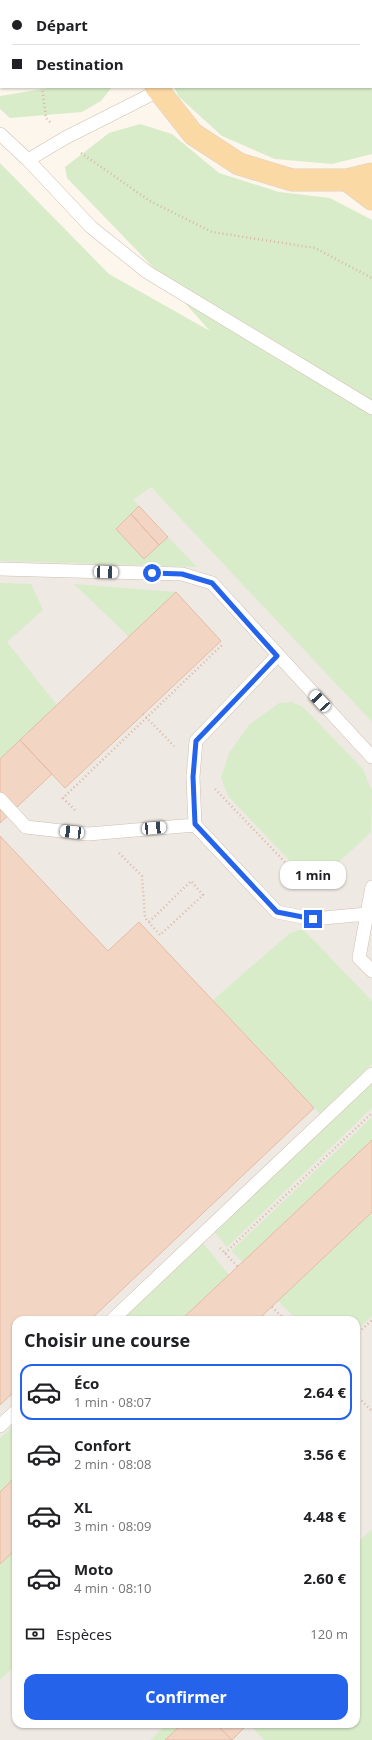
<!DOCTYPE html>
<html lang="fr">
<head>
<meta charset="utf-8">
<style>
  body { margin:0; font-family:"Open Sans",sans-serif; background:#f6f6f6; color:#202124; height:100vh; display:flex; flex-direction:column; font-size:15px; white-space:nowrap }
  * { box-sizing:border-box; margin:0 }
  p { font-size:13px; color:#757577 }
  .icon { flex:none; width:22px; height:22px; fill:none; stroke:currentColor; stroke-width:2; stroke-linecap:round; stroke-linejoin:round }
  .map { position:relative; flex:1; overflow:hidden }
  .panel { position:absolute; left:12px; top:1316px; width:348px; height:412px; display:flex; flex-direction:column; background:#fff; border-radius:12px; box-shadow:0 1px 3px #0004 }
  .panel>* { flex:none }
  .hud { position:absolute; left:0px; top:0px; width:372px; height:88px; box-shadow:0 1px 3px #0004; display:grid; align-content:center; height:88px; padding:0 12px; background:#fff }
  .end { position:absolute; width:18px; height:18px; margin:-9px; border:5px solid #2563eb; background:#fff; box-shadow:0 0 0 2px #fff }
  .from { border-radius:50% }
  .bubble { position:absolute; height:28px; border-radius:12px; background:#fff; box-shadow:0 1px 3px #0004; font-size:13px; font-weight:700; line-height:28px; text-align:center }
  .car { position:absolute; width:12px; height:24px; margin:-12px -6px; border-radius:5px; box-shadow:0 0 3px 1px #0007; background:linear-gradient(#fff 24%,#345 0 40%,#fff 0 76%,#345 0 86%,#fff 0) }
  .hud b { display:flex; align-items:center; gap:14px; height:38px; font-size:15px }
  .hud b+b { border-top:1px solid #e0e0e0 }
  .hud i { width:10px; height:10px; background:#202124 }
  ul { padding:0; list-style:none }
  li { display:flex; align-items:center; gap:12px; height:56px; margin:0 8px 6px; padding:0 4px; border:2px solid transparent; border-radius:12px }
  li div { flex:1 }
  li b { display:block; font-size:15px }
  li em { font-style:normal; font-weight:700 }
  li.selected { border-color:#2563eb }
  li>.icon { width:36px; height:36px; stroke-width:1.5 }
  h2 { padding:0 12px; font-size:18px; line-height:48px }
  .pay { display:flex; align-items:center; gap:10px; height:44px; padding:0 12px; font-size:15px }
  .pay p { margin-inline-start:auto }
  .action { display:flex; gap:8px; margin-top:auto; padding:8px 12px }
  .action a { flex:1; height:46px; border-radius:12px; background:#2563eb; color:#fff; font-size:16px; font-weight:700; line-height:46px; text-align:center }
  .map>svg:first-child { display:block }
  .industrial { fill:#efe9e4; fill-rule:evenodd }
  .green { fill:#d8ecc9 }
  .building { fill:#f3d5c3; stroke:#e6bba3 }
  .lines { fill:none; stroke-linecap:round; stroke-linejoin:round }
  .lane-casing { stroke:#d1beb0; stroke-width:14 }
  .primary-casing { stroke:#dad1cd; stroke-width:23 }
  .path { stroke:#d9b8a5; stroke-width:2.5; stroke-dasharray:1 3; stroke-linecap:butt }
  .lane { stroke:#fff; stroke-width:13 }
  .primary { stroke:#fbd9a5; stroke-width:22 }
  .route { stroke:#2563eb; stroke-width:5 }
</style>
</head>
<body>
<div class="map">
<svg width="372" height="1740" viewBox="0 0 372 1740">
  <rect width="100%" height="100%" fill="#fdf6ec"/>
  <path class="industrial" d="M372 351V1740H0V490ZM16 1320H356V1724H16Z"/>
  <path class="green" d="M144 0H372V154L332 164 275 159 222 136 179 97 174 87H371V1Z
    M55 87H112L101 101 82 112 10 118 0 109V96Z
    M140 124 172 134 219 173 279 192 330 198 372 220V722L151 487 133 500 139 506 116 529 144 559 168 537 197 567 0 561V163L109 274 210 331 149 263 67 178 65 167 109 133Z
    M0 583 31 584 43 610 7 642 57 705 0 759Z
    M74 584 176 592 129 637Z
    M292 702 303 707 363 769 372 791 371 832 337 864 319 876 303 875 228 796 221 777 229 753 250 724 279 703Z
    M303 929 372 1001V1064L320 1114 213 1000 290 933Z
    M372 1083V1108L227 1247 214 1232Z
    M372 1117V1140L243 1262 231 1251Z
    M372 1212V1316L356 1331V1320H297L278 1301Z
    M202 1242 229 1275 181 1320H121Z
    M16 1423V1476L0 1492V1438Z
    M372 1529V1740H264L249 1724H356V1544Z
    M16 1549V1665L0 1680V1564Z
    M167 1724H182L165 1740H150Z"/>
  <path class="building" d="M139 506 168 537 159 545 131 514Z
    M131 514 159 545 144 559 116 529Z
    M176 592 221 641 65 788 20 740Z
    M20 740 52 774 0 823V759Z
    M0 836 108 951 139 922 314 1108 90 1320H16V1390L0 1405Z
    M372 1140V1212L264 1314 258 1320H181Z
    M16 1476V1549L0 1564V1492Z
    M182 1724H216L232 1740H165Z
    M216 1724H248L232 1740Z"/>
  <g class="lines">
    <defs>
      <path id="lane" d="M0 134 28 160 91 227 147 272 372 408
        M28 160 65 138 158 91
        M0 569 182 574 212 583 372 757
        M277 656 196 741 193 777 195 825 277 912 313 919 367 914 372 887
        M0 799 26 827 88 834 195 825
        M367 914 359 958 372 971
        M112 1320 372 1074
        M0 1426 16 1411"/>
      <path id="primary" d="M130 0V1
        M156 87 193 134 239 164 292 180H347L372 174
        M347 180 372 199"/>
    </defs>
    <use href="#lane" class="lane-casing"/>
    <use href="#primary" class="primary-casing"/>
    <path class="path" d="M32 0V1
      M42 87 46 118 51 123
      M81 153 150 201 212 232 315 248 372 278
      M143 714 174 746
      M215 789 303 881
      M75 810 63 798 223 644
      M119 853 142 876 145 918 160 935 203 895 191 881 149 922
      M220 1248 238 1267
      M225 1253 372 1113
      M272 1307 285 1320
      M356 1335 372 1320
      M356 1395 372 1411"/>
    <use href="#lane" class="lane"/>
    <use href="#primary" class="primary"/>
  </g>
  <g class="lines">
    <path class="route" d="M152 573 182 574 212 583 277 656 196 741 193 777 195 824 277 912 313 919"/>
  </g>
</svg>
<i class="end from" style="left:152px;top:573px"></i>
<i class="end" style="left:313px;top:919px"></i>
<div class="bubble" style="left:280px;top:861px;width:66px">1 min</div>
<i class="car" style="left:106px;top:572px;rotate:92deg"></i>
<i class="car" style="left:320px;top:701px;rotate:317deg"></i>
<i class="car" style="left:154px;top:828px;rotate:85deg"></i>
<i class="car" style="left:72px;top:832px;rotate:277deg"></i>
<div class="hud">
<b><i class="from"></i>Départ</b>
<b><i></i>Destination</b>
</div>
<section class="panel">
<h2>Choisir une course</h2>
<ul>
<li class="selected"><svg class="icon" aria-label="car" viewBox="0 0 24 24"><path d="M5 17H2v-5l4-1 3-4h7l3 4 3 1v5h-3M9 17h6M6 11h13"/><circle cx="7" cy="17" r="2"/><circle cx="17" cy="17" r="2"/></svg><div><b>Éco</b><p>1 min · 08:07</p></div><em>2.64 €</em></li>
<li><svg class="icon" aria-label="car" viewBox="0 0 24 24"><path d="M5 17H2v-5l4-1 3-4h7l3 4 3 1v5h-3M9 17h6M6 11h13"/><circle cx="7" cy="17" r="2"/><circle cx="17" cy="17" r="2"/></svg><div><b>Confort</b><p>2 min · 08:08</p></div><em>3.56 €</em></li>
<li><svg class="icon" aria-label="car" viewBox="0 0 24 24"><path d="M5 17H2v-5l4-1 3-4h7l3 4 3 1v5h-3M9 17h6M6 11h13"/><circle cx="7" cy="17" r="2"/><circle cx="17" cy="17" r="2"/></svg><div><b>XL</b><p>3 min · 08:09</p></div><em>4.48 €</em></li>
<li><svg class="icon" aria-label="car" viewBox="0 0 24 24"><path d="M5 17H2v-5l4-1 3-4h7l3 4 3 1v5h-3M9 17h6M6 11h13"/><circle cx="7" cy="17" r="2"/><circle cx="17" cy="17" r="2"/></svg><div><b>Moto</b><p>4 min · 08:10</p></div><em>2.60 €</em></li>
</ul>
<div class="pay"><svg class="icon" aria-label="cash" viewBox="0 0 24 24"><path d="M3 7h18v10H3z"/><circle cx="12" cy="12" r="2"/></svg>Espèces<p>120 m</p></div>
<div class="action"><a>Confirmer</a></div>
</section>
</div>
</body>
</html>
